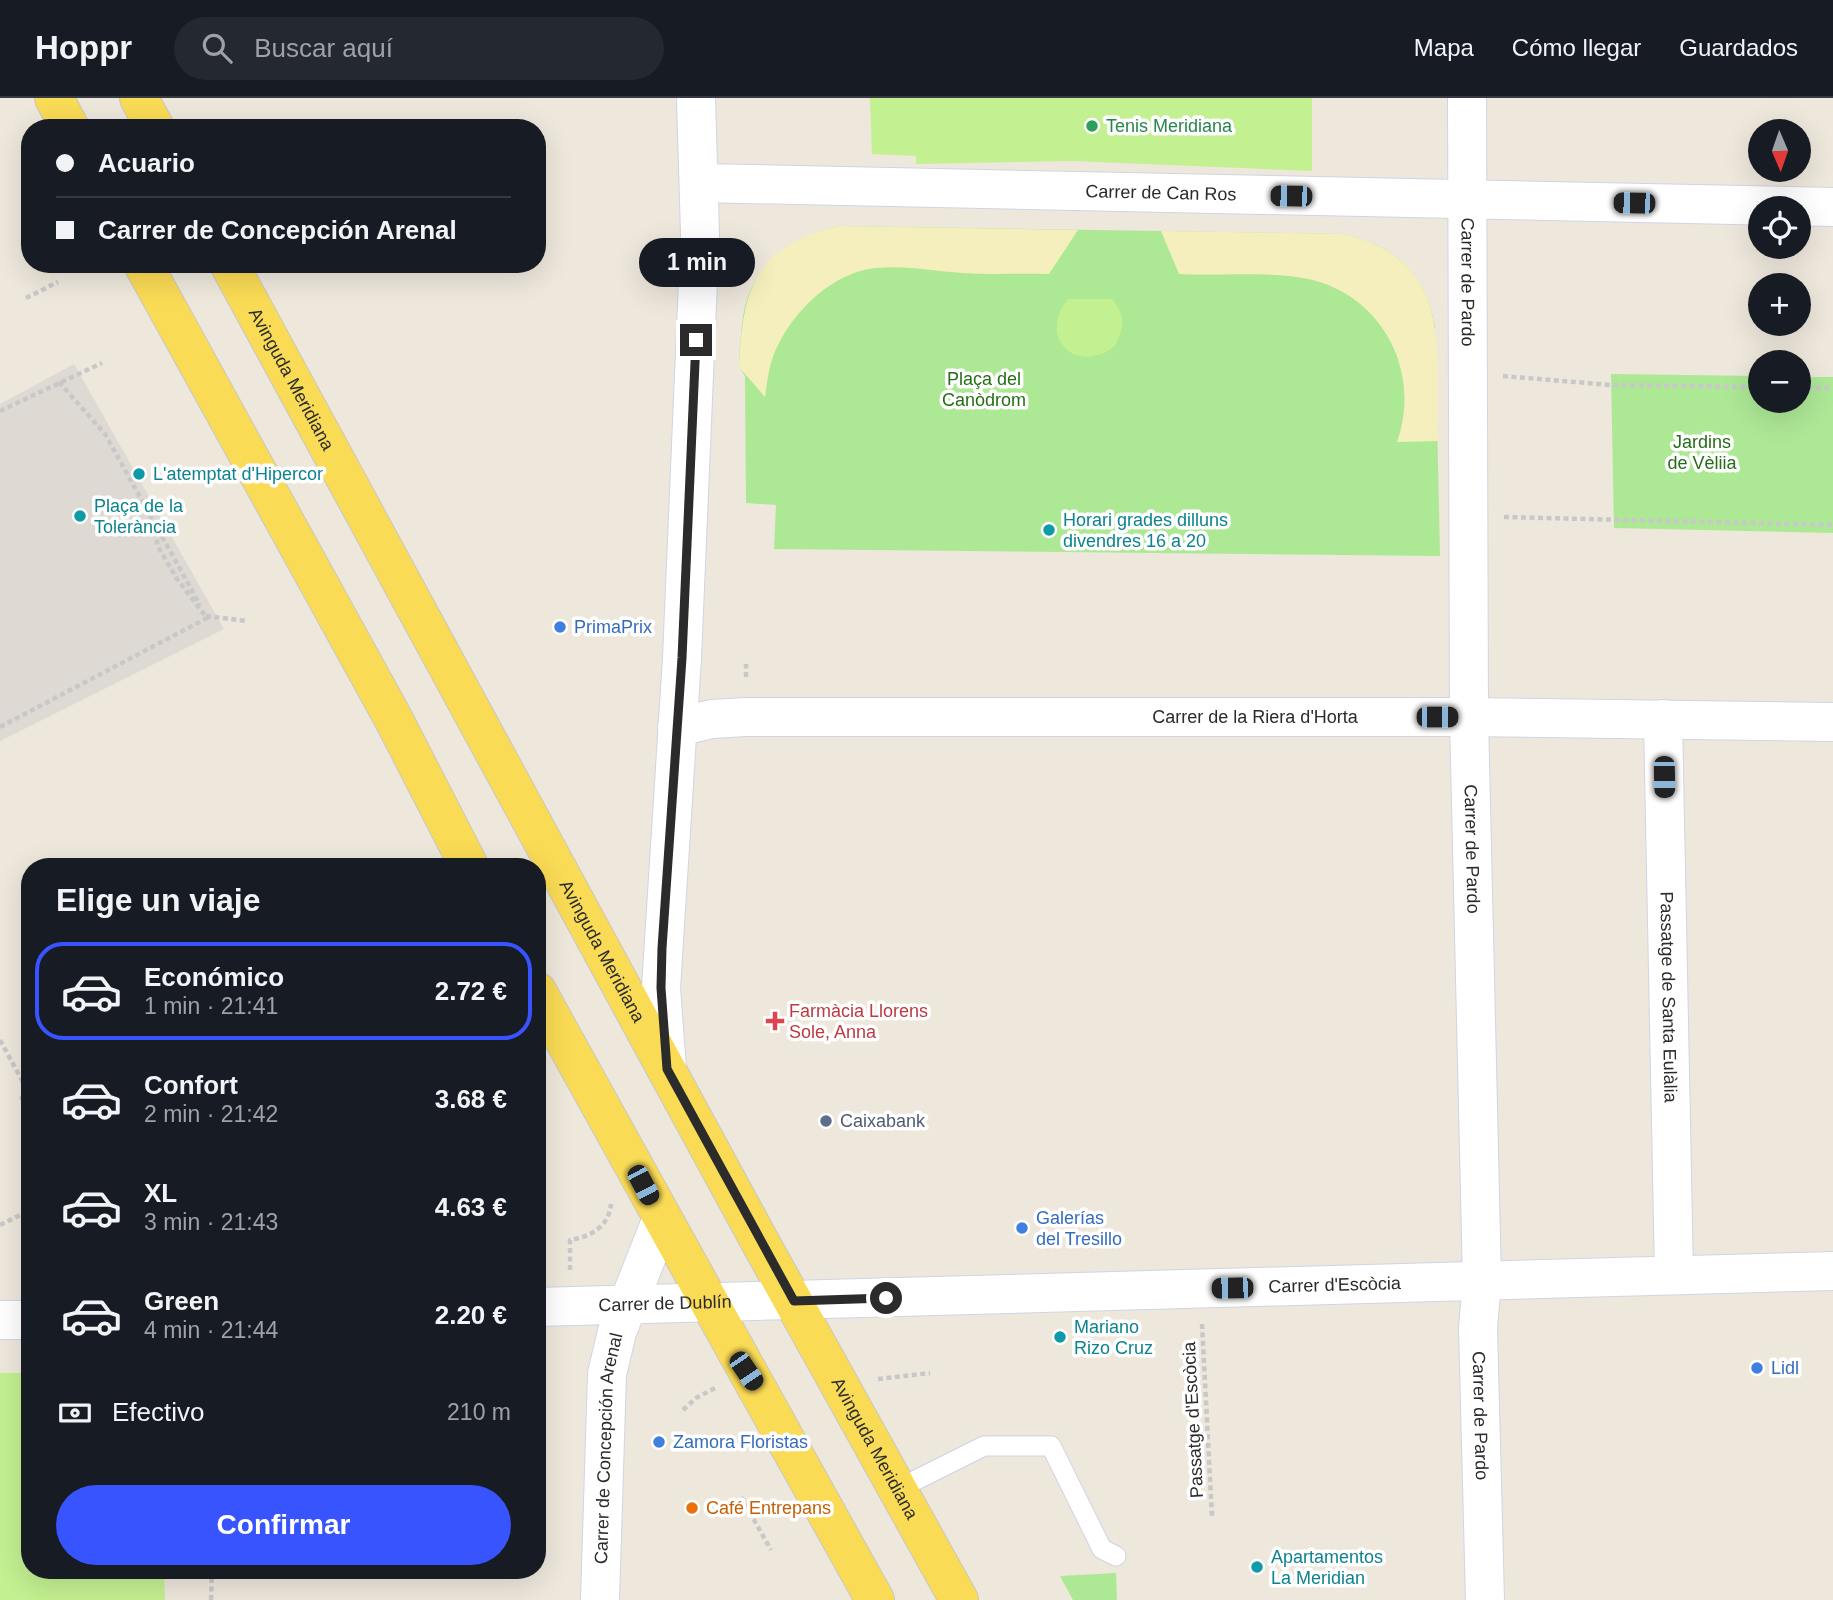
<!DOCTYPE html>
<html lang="es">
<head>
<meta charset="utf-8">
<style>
  body { margin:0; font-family:Arial,sans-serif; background:#242831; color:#f1f3f6; height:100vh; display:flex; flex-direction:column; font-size:26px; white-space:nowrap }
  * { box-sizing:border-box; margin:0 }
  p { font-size:23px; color:#9ea1a6 }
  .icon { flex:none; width:38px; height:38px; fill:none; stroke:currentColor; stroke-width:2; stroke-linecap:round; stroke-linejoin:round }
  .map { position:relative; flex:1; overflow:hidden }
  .sheet { position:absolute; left:21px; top:760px; width:525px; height:721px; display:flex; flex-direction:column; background:#171b24; border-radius:28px; box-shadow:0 7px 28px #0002 }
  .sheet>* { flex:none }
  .hud { position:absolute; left:21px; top:21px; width:525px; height:154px; border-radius:28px; box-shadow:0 7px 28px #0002; display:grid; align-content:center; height:154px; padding:0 35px; background:#171b24 }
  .needle { width:46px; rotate:178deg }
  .tools { position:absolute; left:1748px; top:21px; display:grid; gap:14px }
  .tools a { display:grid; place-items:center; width:63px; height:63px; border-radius:50%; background:#171b24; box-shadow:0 7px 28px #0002; font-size:35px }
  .end { position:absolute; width:32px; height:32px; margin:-16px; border:9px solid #2b2b2b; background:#fff; box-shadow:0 0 0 4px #fff }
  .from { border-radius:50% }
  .bubble { position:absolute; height:49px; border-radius:24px; background:#171b24; box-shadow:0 7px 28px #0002; font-size:23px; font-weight:700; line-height:49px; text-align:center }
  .car { position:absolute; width:21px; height:42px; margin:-21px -10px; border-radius:9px; box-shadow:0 0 5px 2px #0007; background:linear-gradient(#222 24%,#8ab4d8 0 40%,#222 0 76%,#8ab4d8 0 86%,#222 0) }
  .hud b { display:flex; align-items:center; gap:24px; height:66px; font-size:26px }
  .hud b+b { border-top:2px solid #363941 }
  .hud i { width:18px; height:18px; background:#f1f3f6 }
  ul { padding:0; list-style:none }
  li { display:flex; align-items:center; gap:21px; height:98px; margin:0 14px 10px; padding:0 21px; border:4px solid transparent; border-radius:28px }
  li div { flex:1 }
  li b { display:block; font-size:26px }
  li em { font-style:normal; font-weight:700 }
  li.on { border-color:#3854ff }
  li>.icon { width:63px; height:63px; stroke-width:1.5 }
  h2 { padding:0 35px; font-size:32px; line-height:84px }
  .pay { display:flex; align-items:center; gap:18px; height:77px; padding:0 35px; font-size:26px }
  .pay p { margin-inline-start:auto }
  .cta { display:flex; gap:14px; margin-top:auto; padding:14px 35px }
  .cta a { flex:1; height:80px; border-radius:42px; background:#3854ff; color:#fff; font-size:28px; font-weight:700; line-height:80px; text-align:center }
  header { display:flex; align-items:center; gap:42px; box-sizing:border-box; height:98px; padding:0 35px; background:#171b24; border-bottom:2px solid #363941 }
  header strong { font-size:33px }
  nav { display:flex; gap:38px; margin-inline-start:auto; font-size:24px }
  .search { width:490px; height:63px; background:#242831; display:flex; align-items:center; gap:18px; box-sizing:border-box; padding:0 24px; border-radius:38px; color:#9ea1a6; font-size:26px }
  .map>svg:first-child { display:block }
  .green { fill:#ade895 }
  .sand { fill:#f5efbd }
  .pitch { fill:#c3f090 }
  .plaza { fill:#dedad3 }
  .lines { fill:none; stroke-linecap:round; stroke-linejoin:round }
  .lane-casing { stroke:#d1d4e5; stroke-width:21 }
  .street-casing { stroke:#d1d4e5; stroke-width:40 }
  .secondary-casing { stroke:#d1d4e5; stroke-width:40 }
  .primary-casing { stroke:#c8c8c8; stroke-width:40 }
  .path { stroke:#c8c8c8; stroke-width:4.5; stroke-dasharray:5 3.5; stroke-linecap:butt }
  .lane { stroke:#fff; stroke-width:19 }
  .street { stroke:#fff; stroke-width:38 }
  .secondary { stroke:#fff; stroke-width:38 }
  .primary { stroke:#fadb55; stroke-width:38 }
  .route { stroke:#2b2b2b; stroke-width:9 }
  .leisure-dot { fill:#2e9e5b; stroke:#fff; stroke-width:2.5 }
  .culture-dot { fill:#0f9aa8; stroke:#fff; stroke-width:2.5 }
  .shop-dot { fill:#3f7fe0; stroke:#fff; stroke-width:2.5 }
  .health-dot { fill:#e0444e; stroke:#fff; stroke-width:2.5 }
  .service-dot { fill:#5c6f8a; stroke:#fff; stroke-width:2.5 }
  .food-dot { fill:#e8710a; stroke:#fff; stroke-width:2.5 }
  .labels { text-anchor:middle; stroke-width:7; stroke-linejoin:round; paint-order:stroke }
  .leisure-label { font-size:18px; fill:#27864d; stroke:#fff; text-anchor:start }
  .street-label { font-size:18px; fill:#2b2b2b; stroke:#fff }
  .park-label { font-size:18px; fill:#246e15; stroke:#fff }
  .culture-label { font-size:18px; fill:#0d838f; stroke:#fff; text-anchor:start }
  .shop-label { font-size:18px; fill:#366cbe; stroke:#fff; text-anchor:start }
  .health-label { font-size:18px; fill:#be3a42; stroke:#fff; text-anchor:start }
  .service-label { font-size:18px; fill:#4e5e75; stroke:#fff; text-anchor:start }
  .food-label { font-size:18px; fill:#c56008; stroke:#fff; text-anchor:start }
</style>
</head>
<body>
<header>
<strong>Hoppr</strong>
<div class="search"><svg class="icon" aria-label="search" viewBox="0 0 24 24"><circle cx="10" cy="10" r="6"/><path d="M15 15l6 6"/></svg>Buscar aquí</div>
<nav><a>Mapa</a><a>Cómo llegar</a><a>Guardados</a></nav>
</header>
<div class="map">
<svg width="1833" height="1502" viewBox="0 0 1833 1502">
  <rect width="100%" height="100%" fill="#eee7dc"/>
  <path class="green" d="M839 128 1343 136C1396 148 1424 174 1435 228L1440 458 774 451 776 407 746 405 745 278C736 266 740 252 741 237 744 174 779 142 839 128Z
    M1611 276 1760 278V303H1799V279H1833V435L1614 430Z
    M1116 1475 1117 1502H1073L1060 1478Z"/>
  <path class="sand" d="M839 128 1078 132 1049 176C1020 175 991 177 962 175 933 173 906 167 876 170 830 174 786 220 772 262 768 273 767 287 765 299L739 269C743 190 754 148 839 128Z
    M1161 133 1343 136C1455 161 1436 253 1438 343L1397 344C1422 274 1383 198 1309 181 1273 173 1218 178 1179 176Z"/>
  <path class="pitch" d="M870 0H1312V73L1073 63 916 66V58L872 56Z
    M1068 201H1112C1126 217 1124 230 1115 248 1076 278 1037 239 1068 201Z
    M0 1275H30V1472H164L165 1502H0Z"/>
  <path class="plaza" d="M74 266 224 531 0 643V306Z"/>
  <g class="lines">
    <defs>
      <path id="lane" d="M896 1392 984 1348H1051L1102 1451 1116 1458"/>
      <g id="street">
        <path id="s1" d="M1467 0 1469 619 1482 1183 1478 1230 1485 1502"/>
        <path id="s2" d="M699 85 1833 109"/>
        <path id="s3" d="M1663 621 1674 1177"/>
        <path id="s4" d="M677 629 712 621 745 619H1469L1833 624"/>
        <path d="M667 971 661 890 682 560 700 136 696 0"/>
        <path id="s5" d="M600 1502 607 1276 617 1234 661 1123"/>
      </g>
      <g id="secondary">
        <path id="s6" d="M537 1209 1833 1173"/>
        <path d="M0 1222H30"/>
      </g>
      <g id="primary">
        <path d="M54 0 70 30"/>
        <path d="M139 0 155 30"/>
        <path d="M143 166 393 620 469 768"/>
        <path id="s7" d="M229 166 759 1142 959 1502"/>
        <path d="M537 893C649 1097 762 1299 875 1502"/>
      </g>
    </defs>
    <use href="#lane" class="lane-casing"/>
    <use href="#street" class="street-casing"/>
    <use href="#secondary" class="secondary-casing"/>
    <use href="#primary" class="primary-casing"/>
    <path class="path" d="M26 200 58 184
      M1503 278 1611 287 1760 289
      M59 284 105 336 200 507
      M1799 290H1833
      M0 313 102 265
      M1504 419 1833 427
      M206 518 247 523
      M746 579V566
      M0 629 207 520 177 481 157 447V425
      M0 942 30 997
      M20 1001 29 996
      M0 1127 30 1112
      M570 1172V1142C590 1139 609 1129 611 1106
      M1202 1226 1212 1419
      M878 1281 930 1275
      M683 1312 696 1300 717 1289
      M741 1399 771 1452
      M211 1502 212 1472"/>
    <use href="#lane" class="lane"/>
    <use href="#street" class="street"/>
    <use href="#secondary" class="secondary"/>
    <use href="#primary" class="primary"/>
  </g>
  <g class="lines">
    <path class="route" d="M696 242 682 560 662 850 661 890 667 971 794 1203 886 1200"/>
  </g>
  <circle class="leisure-dot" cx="1092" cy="28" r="7"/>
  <g class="culture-dot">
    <circle cx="139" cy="376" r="7"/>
    <circle cx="80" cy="418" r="7"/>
    <circle cx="1049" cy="432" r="7"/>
    <circle cx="1060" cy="1239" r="7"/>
    <circle cx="1257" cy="1469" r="7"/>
  </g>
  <g class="shop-dot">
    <circle cx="560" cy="529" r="7"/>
    <circle cx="1022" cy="1130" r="7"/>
    <circle cx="1757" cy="1270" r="7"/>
    <circle cx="659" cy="1344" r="7"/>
  </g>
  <path class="health-dot" d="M771.5 912.5h7v7h7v7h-7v7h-7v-7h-7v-7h7z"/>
  <circle class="service-dot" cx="826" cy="1023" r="7"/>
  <circle class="food-dot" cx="692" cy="1410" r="7"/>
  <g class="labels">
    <g class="leisure-label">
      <text x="1106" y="34">Tenis Meridiana</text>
    </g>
    <g class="street-label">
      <text dy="6" stroke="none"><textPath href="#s2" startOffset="462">Carrer de Can Ros</textPath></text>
      <text dy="6" stroke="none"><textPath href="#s1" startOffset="184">Carrer de Pardo</textPath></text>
      <text dy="6" stroke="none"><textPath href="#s7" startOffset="131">Avinguda Meridiana</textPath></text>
      <text dy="6" stroke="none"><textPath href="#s4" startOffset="579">Carrer de la Riera d'Horta</textPath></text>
      <text dy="6" stroke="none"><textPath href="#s1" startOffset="751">Carrer de Pardo</textPath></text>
      <text dy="6" stroke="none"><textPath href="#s7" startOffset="782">Avinguda Meridiana</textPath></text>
      <text dy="6" stroke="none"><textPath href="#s3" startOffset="278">Passatge de Santa Eulàlia</textPath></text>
      <text dy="6" stroke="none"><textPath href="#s6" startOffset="798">Carrer d'Escòcia</textPath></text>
      <text dy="6" stroke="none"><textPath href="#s6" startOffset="128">Carrer de Dublín</textPath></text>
      <text dy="6" stroke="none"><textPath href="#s1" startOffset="1318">Carrer de Pardo</textPath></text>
      <text transform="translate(1193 1322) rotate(-93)" y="6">Passatge d'Escòcia</text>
      <text dy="6" stroke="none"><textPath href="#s5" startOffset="152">Carrer de Concepción Arenal</textPath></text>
      <text dy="6" stroke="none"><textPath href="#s7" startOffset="1349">Avinguda Meridiana</textPath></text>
    </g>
    <g class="park-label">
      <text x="984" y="287">Plaça del<tspan x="984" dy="21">Canòdrom</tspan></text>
      <text x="1702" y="350">Jardins<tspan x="1702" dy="21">de Vèliia</tspan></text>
    </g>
    <g class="culture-label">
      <text x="153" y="382">L'atemptat d'Hipercor</text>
      <text x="94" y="414">Plaça de la<tspan x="94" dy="21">Tolerància</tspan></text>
      <text x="1063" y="428">Horari grades dilluns<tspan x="1063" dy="21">divendres 16 a 20</tspan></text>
      <text x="1074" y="1235">Mariano<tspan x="1074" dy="21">Rizo Cruz</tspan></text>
      <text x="1271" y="1465">Apartamentos<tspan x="1271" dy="21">La Meridian</tspan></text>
    </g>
    <g class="shop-label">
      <text x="574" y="535">PrimaPrix</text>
      <text x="1036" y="1126">Galerías<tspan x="1036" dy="21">del Tresillo</tspan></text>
      <text x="1771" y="1276">Lidl</text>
      <text x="673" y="1350">Zamora Floristas</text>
    </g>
    <g class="health-label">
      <text x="789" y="919">Farmàcia Llorens<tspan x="789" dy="21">Sole, Anna</tspan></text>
    </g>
    <g class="service-label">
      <text x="840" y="1029">Caixabank</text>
    </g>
    <g class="food-label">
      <text x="706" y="1416">Café Entrepans</text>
    </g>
  </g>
</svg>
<div class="tools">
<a><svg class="needle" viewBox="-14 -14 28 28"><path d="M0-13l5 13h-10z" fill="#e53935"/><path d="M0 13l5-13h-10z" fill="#9ea1a6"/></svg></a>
<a><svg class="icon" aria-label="locate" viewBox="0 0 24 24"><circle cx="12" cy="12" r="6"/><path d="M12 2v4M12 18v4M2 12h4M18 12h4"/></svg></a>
<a>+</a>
<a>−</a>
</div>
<i class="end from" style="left:886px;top:1200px"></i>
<i class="end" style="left:696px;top:242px"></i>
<div class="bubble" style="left:639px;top:140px;width:116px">1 min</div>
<i class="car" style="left:1291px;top:98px;rotate:271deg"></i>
<i class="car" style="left:1634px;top:105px;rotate:271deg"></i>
<i class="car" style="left:1437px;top:619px;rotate:90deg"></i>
<i class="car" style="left:1664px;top:679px;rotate:179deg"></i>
<i class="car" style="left:643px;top:1087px;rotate:152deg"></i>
<i class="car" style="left:1232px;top:1190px;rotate:269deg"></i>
<i class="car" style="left:746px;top:1273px;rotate:146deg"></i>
<div class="hud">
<b><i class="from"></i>Acuario</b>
<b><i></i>Carrer de Concepción Arenal</b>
</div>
<section class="sheet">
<h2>Elige un viaje</h2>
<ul>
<li class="on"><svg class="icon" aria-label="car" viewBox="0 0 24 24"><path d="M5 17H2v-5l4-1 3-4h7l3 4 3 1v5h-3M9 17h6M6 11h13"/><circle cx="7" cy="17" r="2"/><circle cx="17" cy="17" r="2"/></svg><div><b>Económico</b><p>1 min · 21:41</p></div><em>2.72 €</em></li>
<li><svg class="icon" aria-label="car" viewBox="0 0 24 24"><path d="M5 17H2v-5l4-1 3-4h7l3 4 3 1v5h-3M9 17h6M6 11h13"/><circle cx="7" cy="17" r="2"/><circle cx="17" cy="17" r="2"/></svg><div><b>Confort</b><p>2 min · 21:42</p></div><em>3.68 €</em></li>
<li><svg class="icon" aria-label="car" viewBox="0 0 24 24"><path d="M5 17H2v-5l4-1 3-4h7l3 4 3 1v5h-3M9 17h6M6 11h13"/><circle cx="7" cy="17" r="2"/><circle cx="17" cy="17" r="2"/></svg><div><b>XL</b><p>3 min · 21:43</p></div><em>4.63 €</em></li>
<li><svg class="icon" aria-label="car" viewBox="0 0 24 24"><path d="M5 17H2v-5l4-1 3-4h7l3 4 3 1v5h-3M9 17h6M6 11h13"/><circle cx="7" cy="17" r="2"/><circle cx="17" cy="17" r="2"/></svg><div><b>Green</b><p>4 min · 21:44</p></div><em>2.20 €</em></li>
</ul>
<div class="pay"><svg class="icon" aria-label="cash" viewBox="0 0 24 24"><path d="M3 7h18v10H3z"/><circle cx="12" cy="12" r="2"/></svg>Efectivo<p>210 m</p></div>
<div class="cta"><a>Confirmar</a></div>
</section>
</div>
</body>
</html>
